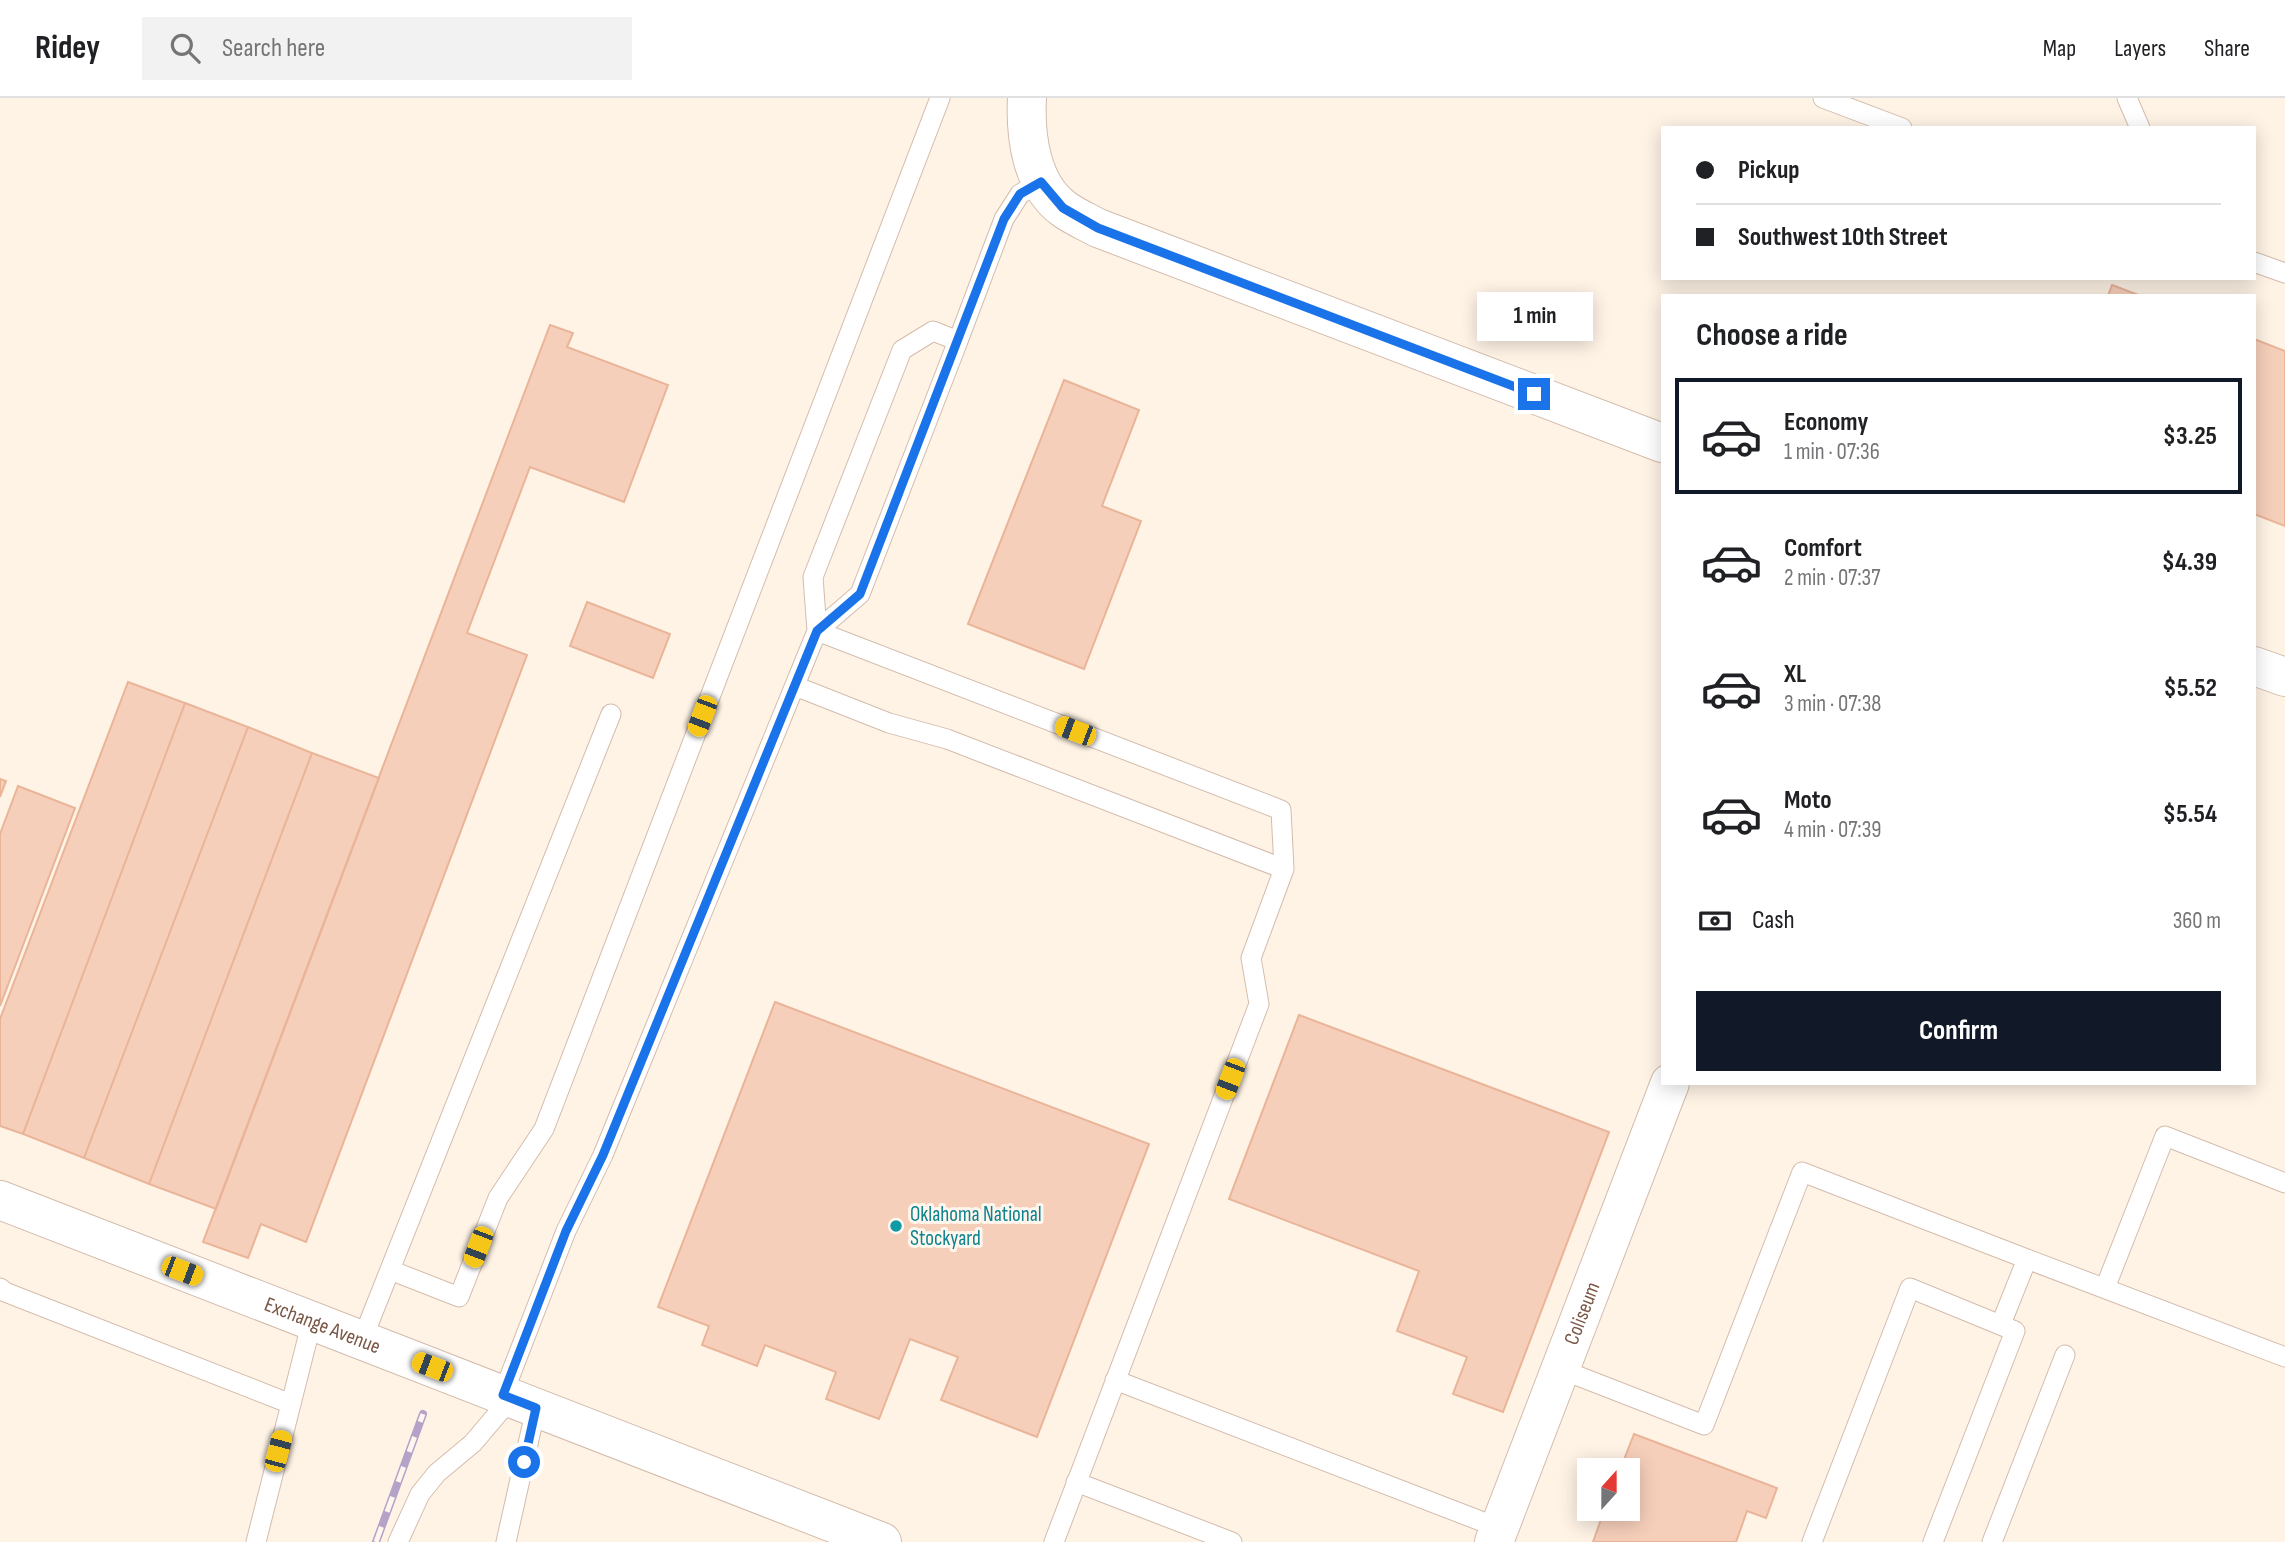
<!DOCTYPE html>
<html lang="en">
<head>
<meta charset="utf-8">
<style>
  body { margin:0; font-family:"Sofia Sans Condensed",sans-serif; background:#f2f2f2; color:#202124; height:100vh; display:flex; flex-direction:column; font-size:26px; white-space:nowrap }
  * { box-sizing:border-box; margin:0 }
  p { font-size:23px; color:#757577 }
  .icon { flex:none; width:38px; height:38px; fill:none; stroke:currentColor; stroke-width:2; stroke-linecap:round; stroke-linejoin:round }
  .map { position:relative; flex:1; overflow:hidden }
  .sheet { position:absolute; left:1661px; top:196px; width:595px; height:791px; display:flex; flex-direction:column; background:#fff; border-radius:0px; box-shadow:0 4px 18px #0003 }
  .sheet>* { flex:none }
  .guide { position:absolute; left:1661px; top:28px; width:595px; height:154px; border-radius:0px; box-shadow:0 4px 18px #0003; display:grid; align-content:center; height:154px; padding:0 35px; background:#fff }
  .needle { width:46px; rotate:21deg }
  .tools { position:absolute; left:1577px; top:1360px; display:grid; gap:14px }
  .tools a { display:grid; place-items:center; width:63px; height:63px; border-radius:0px; background:#fff; box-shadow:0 4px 18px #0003; font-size:35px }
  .end { position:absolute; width:32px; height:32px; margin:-16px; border:9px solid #1a73e8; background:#fff; box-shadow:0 0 0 4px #fff }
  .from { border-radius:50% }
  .bubble { position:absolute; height:49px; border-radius:0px; background:#fff; box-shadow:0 4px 18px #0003; font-size:23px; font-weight:700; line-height:49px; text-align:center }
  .car { position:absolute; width:21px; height:42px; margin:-21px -10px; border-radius:9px; box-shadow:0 0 5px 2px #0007; background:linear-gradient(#f5c518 24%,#345 0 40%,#f5c518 0 76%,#345 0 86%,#f5c518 0) }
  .guide b { display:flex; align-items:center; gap:24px; height:66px; font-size:26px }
  .guide b+b { border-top:2px solid #e0e0e0 }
  .guide i { width:18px; height:18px; background:#202124 }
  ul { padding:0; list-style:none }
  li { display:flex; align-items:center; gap:21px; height:116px; margin:0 14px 10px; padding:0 21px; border:4px solid transparent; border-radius:0px }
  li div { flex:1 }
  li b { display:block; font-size:26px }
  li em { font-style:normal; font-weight:700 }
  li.active { border-color:#111827 }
  li>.icon { width:63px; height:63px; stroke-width:1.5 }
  h2 { padding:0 35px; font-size:32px; line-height:84px }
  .pay { display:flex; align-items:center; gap:18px; height:77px; padding:0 35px; font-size:26px }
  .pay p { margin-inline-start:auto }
  .button { display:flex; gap:14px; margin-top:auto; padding:14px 35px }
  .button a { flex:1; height:80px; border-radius:0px; background:#111827; color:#fff; font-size:28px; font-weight:700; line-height:80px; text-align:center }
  header { display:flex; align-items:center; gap:42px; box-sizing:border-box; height:98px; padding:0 35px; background:#fff; border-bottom:2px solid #e0e0e0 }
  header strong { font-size:33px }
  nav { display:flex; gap:38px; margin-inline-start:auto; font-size:24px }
  .search { width:490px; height:63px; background:#f2f2f2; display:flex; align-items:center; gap:18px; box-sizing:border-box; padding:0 24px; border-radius:0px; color:#757577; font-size:26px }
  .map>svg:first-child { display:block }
  .building { fill:#f6cfba; stroke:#eab499; stroke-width:2 }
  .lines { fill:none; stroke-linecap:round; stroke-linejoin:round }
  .lane-casing { stroke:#d4bcac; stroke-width:21 }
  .street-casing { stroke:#d4bcac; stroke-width:40 }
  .lane { stroke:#fff; stroke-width:19 }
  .street { stroke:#fff; stroke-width:38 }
  .rail-casing { stroke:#b5a2c9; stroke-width:8 }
  .rail { stroke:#fff7ed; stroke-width:5; stroke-dasharray:16; stroke-linecap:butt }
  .route { stroke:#1a73e8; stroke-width:9 }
  .culture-dot { fill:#0f9aa8; stroke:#fff7ed; stroke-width:2.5 }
  .labels { text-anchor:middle; stroke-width:6; stroke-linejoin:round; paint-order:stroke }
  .culture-label { font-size:21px; fill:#0d838f; stroke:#fff7ed; text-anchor:start }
  .street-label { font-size:21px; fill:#7a5747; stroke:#fff7ed }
</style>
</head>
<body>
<header>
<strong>Ridey</strong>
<div class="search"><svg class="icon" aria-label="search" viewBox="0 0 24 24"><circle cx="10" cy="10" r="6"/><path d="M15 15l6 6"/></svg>Search here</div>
<nav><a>Map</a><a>Layers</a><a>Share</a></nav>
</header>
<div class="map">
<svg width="2285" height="1444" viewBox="0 0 2285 1444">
  <rect width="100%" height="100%" fill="#fef3e5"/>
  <path class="building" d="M2112 187 2141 198H2108Z
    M550 227 573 235 567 249 668 287 624 404 530 369 467 535 527 557 306 1144 261 1126 248 1160 203 1144Z
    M2254 241 2285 253V428L2254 416Z
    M1064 282 1139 312 1102 408 1141 423 1084 571 968 526Z
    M587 504 670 536 653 580 570 548Z
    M128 584 185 605 23 1036 0 1028V921Z
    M185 605 248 629 84 1060 23 1036Z
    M248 629 312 655 149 1086 84 1060Z
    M312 655 379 680 216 1111 149 1086Z
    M0 681 6 683 0 699Z
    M18 688 75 710 0 908V736Z
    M775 904 1149 1046 1037 1339 941 1302 958 1259 910 1241 879 1321 826 1301 836 1274 765 1247 757 1268 702 1247 709 1228 658 1209Z
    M1299 917 1609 1034 1503 1314 1453 1296 1467 1259 1397 1233 1419 1173 1229 1101Z
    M1634 1336 1777 1390 1766 1420 1747 1413 1736 1444H1593L1605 1410H1628V1372H1620Z"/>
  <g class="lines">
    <defs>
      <path id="lane" d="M1823 0 1902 30
        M2127 0 2140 30
        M2254 164 2285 175
        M958 243 860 496 817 533 1281 712 1284 771 1251 860 1259 906 1054 1444
        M795 588 889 625 947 641 1284 771
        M390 1172 459 1199 498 1100 544 1031 940 0
        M0 1190 5 1194 291 1306
        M2105 1190 2165 1038 2285 1085
        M2001 1226 2027 1161 2285 1259
        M362 1242 611 616
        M1560 1271 1704 1327 1802 1074 2027 1161
        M1115 1282 1499 1430
        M503 1296 566 1133 603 1057 817 533 813 479 902 252 933 233 958 243 1004 121 1020 96 1041 84
        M1076 1384 1232 1444
        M256 1444 312 1223
        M398 1444 420 1396 437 1375 473 1345 511 1300
        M506 1444 536 1310
        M1812 1444 1910 1190 2015 1233 1933 1444
        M1992 1444 2065 1257"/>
      <g id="street">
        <path d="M1027 0C1025 38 1031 87 1064 111 1075 119 1087 124 1098 130L1662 345"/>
        <path d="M2254 568 2285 579"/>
        <path id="s1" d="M0 1102 882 1444"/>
        <path id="s2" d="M1494 1444 1670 985"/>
      </g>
    </defs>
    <use href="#lane" class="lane-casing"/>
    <use href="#street" class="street-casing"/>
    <use href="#lane" class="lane"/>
    <use href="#street" class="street"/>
    <defs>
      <path id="rail" d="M376 1444 423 1316"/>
    </defs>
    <use href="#rail" class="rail-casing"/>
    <use href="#rail" class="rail"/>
  </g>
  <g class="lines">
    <path class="route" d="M524 1364 536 1310 503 1297 566 1133 603 1057 817 533 860 496 1004 121 1020 96 1041 84 1063 110 1098 130 1534 296"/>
  </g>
  <circle class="culture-dot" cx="896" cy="1128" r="7"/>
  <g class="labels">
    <g class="culture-label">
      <text x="910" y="1123">Oklahoma National<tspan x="910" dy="24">Stockyard</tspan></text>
    </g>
    <g class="street-label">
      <text dy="7" stroke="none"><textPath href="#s2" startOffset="245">Coliseum</textPath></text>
      <text dy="7" stroke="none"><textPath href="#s1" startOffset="346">Exchange Avenue</textPath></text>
    </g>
  </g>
</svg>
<div class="tools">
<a><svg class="needle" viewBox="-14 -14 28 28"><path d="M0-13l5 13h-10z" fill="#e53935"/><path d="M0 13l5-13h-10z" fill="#757577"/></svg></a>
</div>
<i class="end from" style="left:524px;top:1364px"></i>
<i class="end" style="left:1534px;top:296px"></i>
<div class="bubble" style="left:1477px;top:194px;width:116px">1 min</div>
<i class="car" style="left:702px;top:618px;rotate:201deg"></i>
<i class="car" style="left:1075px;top:633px;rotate:291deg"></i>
<i class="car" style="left:1230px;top:981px;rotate:201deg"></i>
<i class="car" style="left:478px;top:1149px;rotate:201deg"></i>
<i class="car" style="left:182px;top:1173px;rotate:111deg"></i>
<i class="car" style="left:432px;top:1269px;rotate:291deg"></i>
<i class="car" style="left:278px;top:1353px;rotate:15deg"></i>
<div class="guide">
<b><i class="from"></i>Pickup</b>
<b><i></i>Southwest 10th Street</b>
</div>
<section class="sheet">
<h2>Choose a ride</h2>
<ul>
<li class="active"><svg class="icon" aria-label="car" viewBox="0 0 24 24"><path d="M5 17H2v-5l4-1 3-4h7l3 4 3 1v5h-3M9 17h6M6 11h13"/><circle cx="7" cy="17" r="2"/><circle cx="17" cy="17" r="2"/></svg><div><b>Economy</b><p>1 min · 07:36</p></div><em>$3.25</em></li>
<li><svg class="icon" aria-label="car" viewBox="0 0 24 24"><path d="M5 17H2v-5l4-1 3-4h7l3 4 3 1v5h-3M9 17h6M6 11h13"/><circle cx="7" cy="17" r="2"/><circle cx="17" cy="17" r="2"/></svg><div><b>Comfort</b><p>2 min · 07:37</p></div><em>$4.39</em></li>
<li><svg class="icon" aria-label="car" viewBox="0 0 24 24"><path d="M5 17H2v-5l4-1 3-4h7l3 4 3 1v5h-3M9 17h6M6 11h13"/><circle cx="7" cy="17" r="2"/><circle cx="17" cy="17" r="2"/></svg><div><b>XL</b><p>3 min · 07:38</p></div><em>$5.52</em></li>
<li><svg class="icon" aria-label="car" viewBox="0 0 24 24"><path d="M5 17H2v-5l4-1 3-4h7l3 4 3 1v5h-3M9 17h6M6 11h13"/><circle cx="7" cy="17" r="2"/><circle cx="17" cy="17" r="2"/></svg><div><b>Moto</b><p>4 min · 07:39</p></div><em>$5.54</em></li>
</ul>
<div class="pay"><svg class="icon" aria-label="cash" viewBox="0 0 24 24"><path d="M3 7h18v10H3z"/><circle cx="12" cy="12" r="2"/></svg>Cash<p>360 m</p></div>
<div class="button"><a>Confirm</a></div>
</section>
</div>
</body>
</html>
